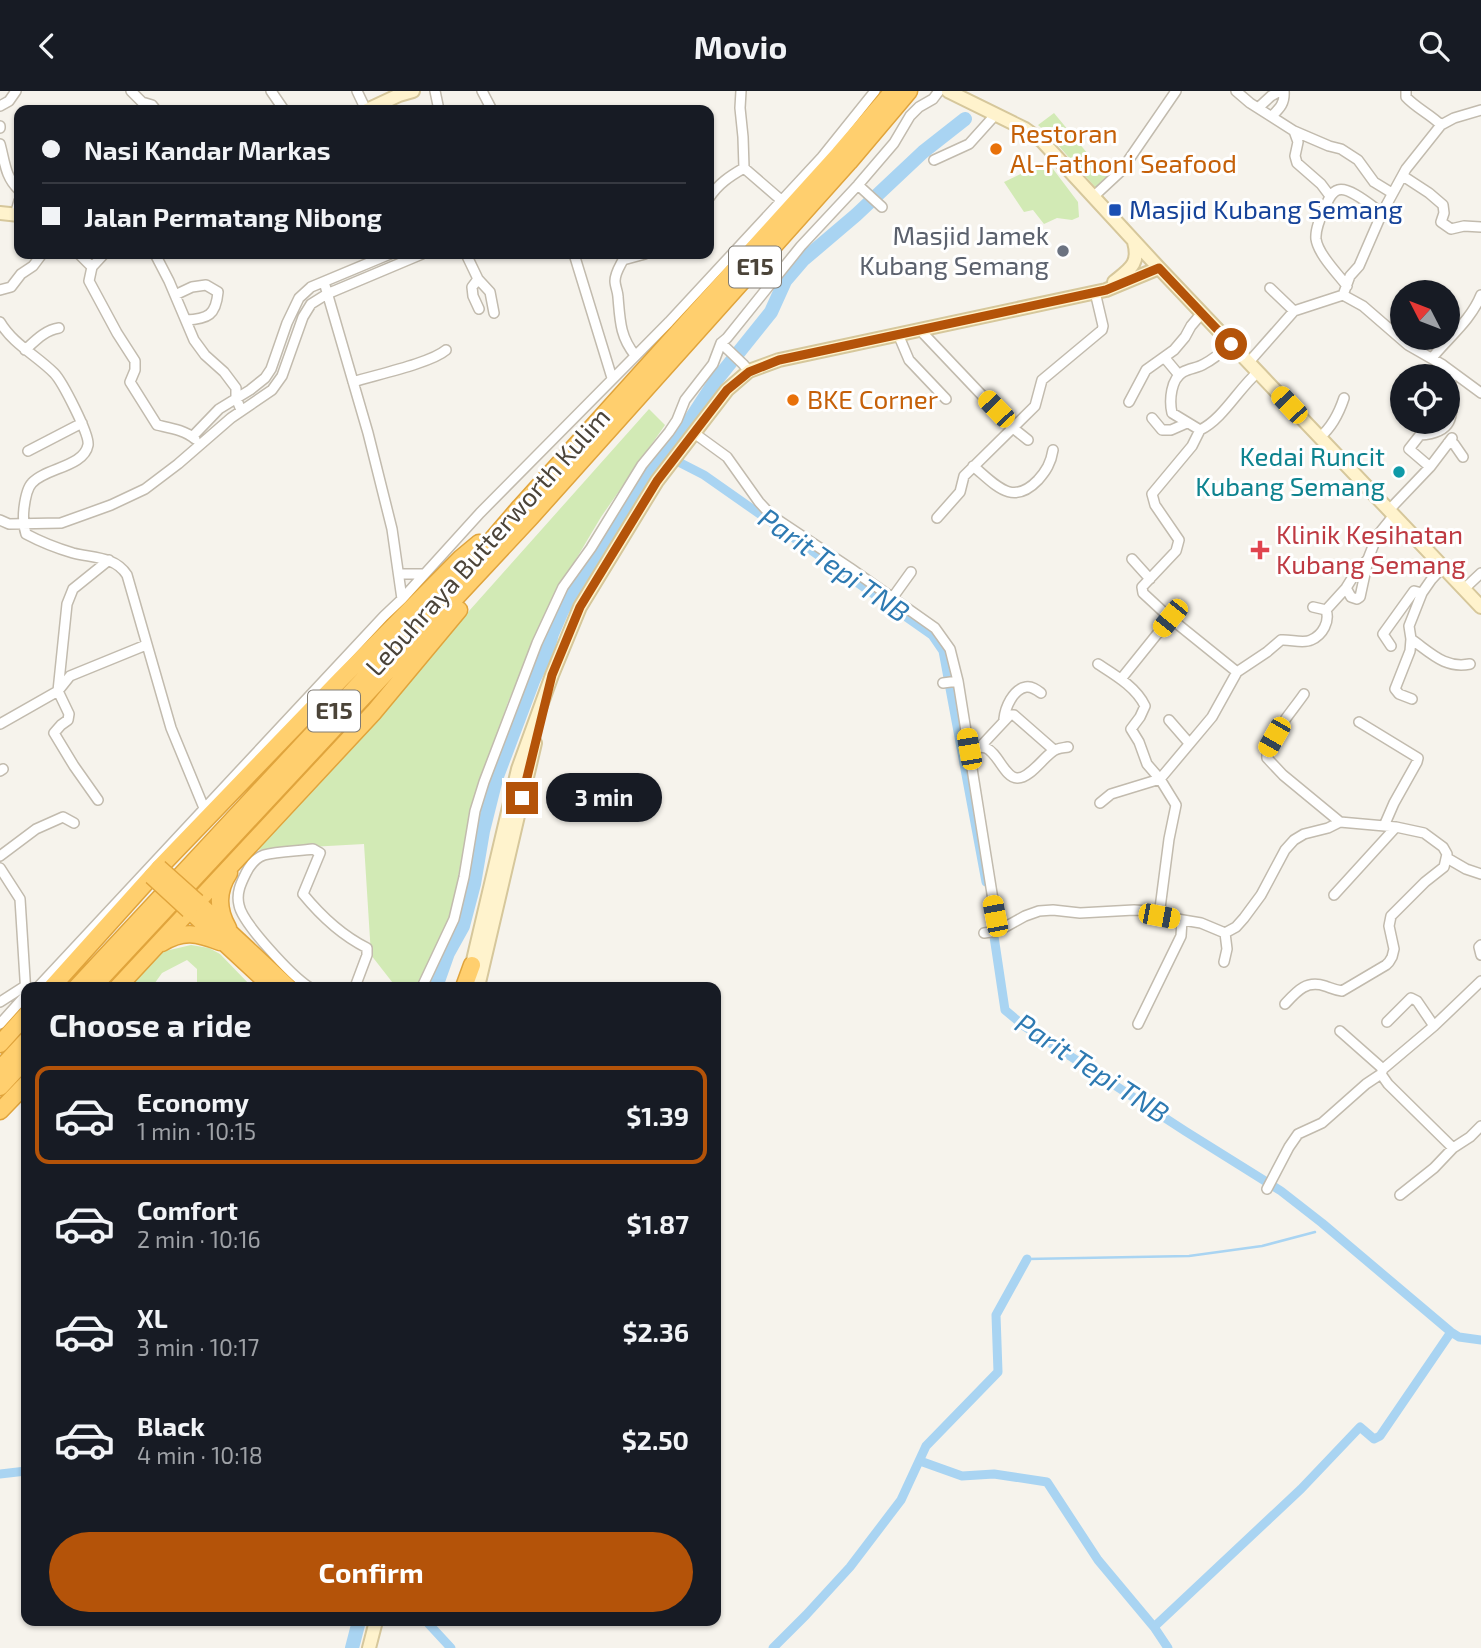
<!DOCTYPE html>
<html lang="en">
<head>
<meta charset="utf-8">
<style>
  body { margin:0; font-family:"Exo 2",sans-serif; background:#242831; color:#f1f3f6; height:100vh; display:flex; flex-direction:column; font-size:26px; white-space:nowrap }
  * { box-sizing:border-box; margin:0 }
  p { font-size:23px; color:#9ea1a6 }
  .icon { flex:none; width:38px; height:38px; fill:none; stroke:currentColor; stroke-width:2; stroke-linecap:round; stroke-linejoin:round }
  .map { position:relative; flex:1; overflow:hidden }
  .side { position:absolute; left:21px; top:891px; width:700px; height:644px; display:flex; flex-direction:column; background:#171b24; border-radius:14px; box-shadow:0 2px 5px #0004 }
  .side>* { flex:none }
  .top-card { position:absolute; left:14px; top:14px; width:700px; height:154px; border-radius:14px; box-shadow:0 2px 5px #0004; display:grid; align-content:center; height:154px; padding:0 28px; background:#171b24 }
  .needle { width:46px; rotate:312deg }
  .controls { position:absolute; left:1390px; top:189px; display:grid; gap:14px }
  .controls a { display:grid; place-items:center; width:70px; height:70px; border-radius:50%; background:#171b24; box-shadow:0 2px 5px #0004; font-size:35px }
  .end { position:absolute; width:32px; height:32px; margin:-16px; border:9px solid #b45309; background:#fff; box-shadow:0 0 0 4px #fff }
  .from { border-radius:50% }
  .bubble { position:absolute; height:49px; border-radius:24px; background:#171b24; box-shadow:0 2px 5px #0004; font-size:23px; font-weight:700; line-height:49px; text-align:center }
  .car { position:absolute; width:21px; height:42px; margin:-21px -10px; border-radius:9px; box-shadow:0 0 5px 2px #0007; background:linear-gradient(#f5c518 24%,#345 0 40%,#f5c518 0 76%,#345 0 86%,#f5c518 0) }
  .top-card b { display:flex; align-items:center; gap:24px; height:66px; font-size:26px }
  .top-card b+b { border-top:2px solid #363941 }
  .top-card i { width:18px; height:18px; background:#f1f3f6 }
  ul { padding:0; list-style:none }
  li { display:flex; align-items:center; gap:21px; height:98px; margin:0 14px 10px; padding:0 14px; border:4px solid transparent; border-radius:14px }
  li div { flex:1 }
  li b { display:block; font-size:26px }
  li em { font-style:normal; font-weight:700 }
  li.current { border-color:#b45309 }
  li>.icon { width:63px; height:63px; stroke-width:1.5 }
  h2 { padding:0 28px; font-size:32px; line-height:84px }
  .action { display:flex; gap:14px; margin-top:auto; padding:14px 28px }
  .action a { flex:1; height:80px; border-radius:42px; background:#b45309; color:#fff; font-size:28px; font-weight:700; line-height:80px; text-align:center }
  header { display:flex; justify-content:space-between; align-items:center; height:91px; padding:0 28px; background:#171b24; font-size:32px; font-weight:700 }
  .map>svg:first-child { display:block }
  .green { fill:#d2eab5 }
  .lines { fill:none; stroke-linecap:round; stroke-linejoin:round }
  .stream { stroke:#a9d4f2; stroke-width:2.5 }
  .canal { stroke:#a9d4f2; stroke-width:9 }
  .river { stroke:#a9d4f2; stroke-width:14 }
  .street-casing { stroke:#c2bbae; stroke-width:12 }
  .secondary-casing { stroke:#d6c79b; stroke-width:16 }
  .highway-casing { stroke:#e0a43c; stroke-width:19 }
  .street { stroke:#fff; stroke-width:9 }
  .secondary { stroke:#fff3cd; stroke-width:12 }
  .highway { stroke:#ffcf6e; stroke-width:16 }
  .highway-bridge-casing { stroke:#e0a43c; stroke-width:19; stroke-linecap:butt }
  .highway-bridge { stroke:#ffcf6e; stroke-width:16 }
  .route { stroke:#b45309; stroke-width:9 }
  .food-dot { fill:#e8710a; stroke:#fff; stroke-width:2.5 }
  .transit-dot { fill:#1a4fb4; stroke:#fff; stroke-width:2.5 }
  .worship-dot { fill:#6b7280; stroke:#fff; stroke-width:2.5 }
  .culture-dot { fill:#0f9aa8; stroke:#fff; stroke-width:2.5 }
  .health-dot { fill:#e0444e; stroke:#fff; stroke-width:2.5 }
  .labels { text-anchor:middle; stroke-width:6; stroke-linejoin:round; paint-order:stroke }
  .shield { fill:#fff; stroke:#817c74; stroke-width:2 }
  .shield-label { font-size:24px; font-weight:bold; fill:#4b4439 }
  .food-label { font-size:26px; fill:#c56008; stroke:#fff; text-anchor:start }
  .transit-label { font-size:26px; fill:#164399; stroke:#fff; text-anchor:start }
  .worship-label { font-size:26px; fill:#5b616d; stroke:#fff; text-anchor:end }
  .culture-label { font-size:26px; fill:#0d838f; stroke:#fff; text-anchor:end }
  .health-label { font-size:26px; fill:#be3a42; stroke:#fff; text-anchor:start }
  .street-label { font-size:26px; fill:#4b4439; stroke:#fff }
  .water-label { font-size:28px; font-style:italic; fill:#2e7ab2; stroke:#fff }
</style>
</head>
<body>
<header><svg class="icon" aria-label="back" viewBox="0 0 24 24"><path d="M15 5l-7 7 7 7"/></svg>Movio<svg class="icon" aria-label="search" viewBox="0 0 24 24"><circle cx="10" cy="10" r="6"/><path d="M15 15l6 6"/></svg></header>
<div class="map">
<svg width="1481" height="1557" viewBox="0 0 1481 1557">
  <rect width="100%" height="100%" fill="#f6f3ec"/>
  <path class="green" d="M1054 22 1107 86 1096 97 1049 44 1038 34Z
    M1047 70 1078 111 1079 126 1072 129 1057 127 1044 133 1033 119 1024 121 1004 91Z
    M649 318 665 334 601 426 553 507 508 611 472 717 450 827 417 896H396L371 864 364 753 256 759Z
    M191 854 209 857 220 863 252 896H197V878L187 869 162 882 152 896H128L161 861Z"/>
  <g class="lines">
    <path class="stream" d="M1027 1168 1189 1165 1262 1155 1315 1141"/>
    <path class="canal" d="M663 363 704 384 932 544 943 560 986 791
      M989 812 1005 919 1024 935 1185 1040 1281 1100 1322 1132 1451 1241 1459 1246 1481 1249
      M920 1370 962 1385 994 1383 1047 1391 1098 1469 1154 1536 1168 1557
      M0 1383 26 1380
      M426 1530 451 1557
      M1154 1536 1301 1398 1360 1336 1374 1348 1380 1345 1451 1241
      M773 1557 806 1524 850 1476 901 1409 926 1355 998 1281 996 1224 1027 1168"/>
    <path class="river" d="M436 896 448 862 463 835 474 793 483 740 496 688 533 590 547 561 552 543 562 520 578 492 601 463 621 423 639 396 688 332 714 292 771 221 785 190 803 169 856 124 923 61 965 28
      M352 1557 359 1530"/>
    <defs>
      <path id="street" d="M131 0 142 11 152 14 156 19
        M271 0 284 19
        M357 0 366 19
        M435 0 439 19
        M482 0 492 19
        M741 0 740 17 743 46 744 77 781 109
        M1236 0 1250 12 1294 40 1298 51 1295 65 1297 72 1321 93 1330 105
        M1406 0V6C1416 17 1430 23 1441 34
        M0 15 9 10 16 0
        M1258 17 1271 5 1280 0
        M1272 25C1280 17 1285 12 1284 0
        M0 35V37
        M1294 40 1329 55 1341 58 1358 69 1374 91 1392 102
        M0 53C5 71 5 86 19 99
        M934 69 969 53 996 23
        M1403 85 1429 102 1443 114 1444 122 1441 131 1451 138 1464 135 1481 136
        M858 94 882 116
        M1093 106 1121 80 1176 0
        M709 107C718 93 730 85 744 77
        M15 124 19 110
        M79 163 92 176 89 190 117 242 135 270V279L130 291 157 334C170 337 185 339 195 348
        M155 163 169 190 194 249 205 264 224 281 236 297V307L241 319
        M466 163 478 188 472 196 473 205 479 218
        M574 163 612 287
        M92 176 104 163
        M478 188 490 201 494 222
        M324 191 368 342 392 438 402 508
        M1347 195C1338 183 1318 163 1316 148 1315 138 1321 125 1325 116 1328 110 1331 101 1338 99 1349 95 1373 116 1382 122
        M1270 197 1294 220
        M0 199 11 196 21 183 33 175 42 163
        M175 204 192 196 206 194 218 201C216 224 208 228 186 229
        M1343 204 1350 185 1359 175 1382 122 1406 78 1441 34 1454 27 1481 19
        M0 231C13 253 36 264 54 282 62 290 90 344 88 354 84 376 45 377 32 392 27 397 25 409 24 417 23 426 23 434 26 443 41 451 56 457 73 462 92 467 115 465 127 484L171 637 204 717
        M920 239 1013 337 1028 349
        M898 243 909 269 946 308
        M721 252 743 273 749 280
        M25 259C35 250 45 239 59 237
        M635 264C620 246 620 229 618 206 618 201 615 195 615 190 615 182 620 175 623 169L645 163
        M1164 266 1179 284
        M1432 267C1449 246 1471 229 1481 204
        M1249 271 1294 220 1343 204 1363 215 1408 254 1443 274 1481 302
        M353 291C375 284 431 272 446 259
        M1129 311 1146 279 1174 259 1185 246 1191 235 1202 222
        M1152 327 1162 339H1171L1187 332
        M1200 339 1172 322C1169 309 1171 288 1183 281 1190 277 1198 277 1204 273 1214 268 1223 260 1231 253
        M694 342 727 366 759 411 772 425 850 477 935 537 950 558 958 590 998 840
        M193 345 219 318 250 299 265 287 271 278 287 232 299 207 311 196 390 163
        M1320 346C1332 336 1339 322 1344 307
        M1448 352 1454 353 1463 366
        M28 360 82 332
        M973 375C996 394 1012 416 1038 389 1046 380 1051 372 1053 359
        M1430 376 1409 358 1420 344C1465 341 1448 312 1451 280
        M1389 419 1430 376 1452 347
        M937 427 960 401 964 385 1035 315 1042 289 1102 239 1103 235 1095 201
        M0 429 9 433 61 432 111 414 145 398 178 373 231 327 272 299 282 285 303 226 311 213 327 203 422 163
        M1132 468 1150 488
        M1443 476 1431 489 1422 502 1409 535 1411 548C1431 562 1445 578 1470 573
        M400 483H424
        M1346 497 1351 506 1357 508 1360 506 1368 469
        M1464 498 1481 482
        M893 506 911 481
        M1326 519 1346 497 1356 481 1368 468 1377 445 1394 424
        M1411 548 1410 560 1395 598 1399 603 1412 608
        M1391 555 1383 543 1414 500 1422 502
        M1098 573C1115 584 1136 596 1145 615L1140 626 1131 638 1139 651 1147 673 1160 688 1176 714 1169 748 1159 825
        M1237 581 1170 527 1143 502 1142 496 1176 460 1179 449 1155 414 1152 403 1192 355 1200 339C1223 328 1238 298 1258 281
        M1121 588 1170 527
        M943 592 958 590
        M1304 603C1294 618 1265 650 1267 667L1283 684 1340 731
        M1004 628C1005 617 1013 598 1026 596 1032 595 1037 599 1041 602
        M1169 629 1189 652
        M1359 631 1418 667 1417 671 1394 712 1384 735
        M0 633 58 600 70 585 146 554
        M980 656 1010 624H1014L1054 659
        M969 658C974 657 980 655 986 657 998 662 1005 687 1017 687 1029 688 1043 667 1052 661 1056 657 1063 657 1068 656
        M0 680 3 678
        M98 709 74 675 54 642 61 634 68 629 69 623 58 600 67 513 73 498 109 469
        M1100 712 1111 703 1160 688 1212 626 1237 581 1267 561 1281 549C1290 548 1303 553 1311 549 1323 544 1330 530 1326 519L1313 516
        M0 765 36 738 63 726 74 732
        M1447 767 1466 778 1481 783
        M0 777 20 808 26 904
        M1334 804 1396 736
        M984 842 998 840 1025 825 1039 820 1053 819 1080 822 1134 819 1150 820 1159 825 1201 832 1225 842 1236 836 1244 827 1261 804 1285 759 1294 749 1304 743 1328 737 1340 731 1396 736 1424 742 1443 756 1447 763 1444 776 1425 791 1391 825 1389 835 1394 858 1392 866 1389 871 1386 874 1342 900C1335 899 1331 897 1325 895 1306 889 1297 900 1285 913
        M1481 854 1479 856 1481 864
        M1224 871 1227 858 1225 842
        M38 896 384 525 402 508 480 422 669 231 822 66 875 0
        M309 896C292 885 242 832 239 814 236 802 241 792 246 782 250 774 255 767 264 764 277 760 299 760 313 758L320 762 303 803C321 825 341 844 367 857V864L355 896
        M422 896 454 828 464 786 475 720 484 691 537 552 563 496 591 457 642 374 669 341 677 329 685 309 713 273 721 252 727 247 801 155 858 94 894 52 910 25 919 16 933 8 939 0
        M0 911 25 895
        M1387 931 1411 907 1417 910 1434 935
        M0 933 26 904
        M1138 933 1181 845 1182 829
        M1340 940 1383 978
        M1381 983 1388 993 1453 1057
        M1267 1098 1289 1056 1298 1043 1322 1032 1366 993 1381 983 1383 978 1434 935 1481 890
        M1400 1104 1434 1077 1453 1057 1470 1046 1481 1035"/>
      <path id="secondary" d="M948 0 1025 38 1042 50 1159 177 1481 516
        M367 19 399 4 413 0
        M0 122 19 124
        M1114 191C1130 178 1140 173 1134 151
        M470 882 518 678 552 584 580 516 657 390 727 299 749 280 779 269 1106 199 1159 177
        M478 896 535 652
        M369 1557 376 1530"/>
      <path id="highway" d="M197 811 288 896
        M189 819 272 896
        M228 837C217 818 217 800 229 782
        M162 852C183 839 197 842 220 851
        M52 896 159 777 340 589 461 467 479 452
        M77 896 478 465 520 416 839 63 893 0
        M93 896 531 426 849 71 909 0
        M118 896 374 621 459 519
        M464 896 472 874
        M0 953 26 924
        M0 978 26 950
        M0 996 26 968
        M0 1020 26 993"/>
    </defs>
    <use href="#street" class="street-casing"/>
    <use href="#secondary" class="secondary-casing"/>
    <use href="#highway" class="highway-casing"/>
    <use href="#street" class="street"/>
    <use href="#secondary" class="secondary"/>
    <use href="#highway" class="highway"/>
    <defs>
      <path id="highway-bridge" d="M159 777 197 811
        M152 785 189 819"/>
    </defs>
    <use href="#highway-bridge" class="highway-bridge-casing"/>
    <use href="#highway-bridge" class="highway-bridge"/>
  </g>
  <g class="lines">
    <path class="route" d="M522 707 552 584 580 516 657 390 727 299 749 281 779 269 1106 199 1159 177 1231 253"/>
  </g>
  <g class="food-dot">
    <circle cx="996" cy="58" r="7"/>
    <circle cx="793" cy="309" r="7"/>
  </g>
  <rect class="transit-dot" x="1108" y="112" width="14" height="14" rx="3.5"/>
  <circle class="worship-dot" cx="1063" cy="160" r="7"/>
  <circle class="culture-dot" cx="1399" cy="381" r="7"/>
  <path class="health-dot" d="M1256.5 448.5h7v7h7v7h-7v7h-7v-7h-7v-7h7z"/>
  <g class="labels">
    <g class="shield">
      <rect x="729" y="155.5" width="52" height="41" rx="5"/>
      <rect x="308" y="599.5" width="52" height="41" rx="5"/>
    </g>
    <g class="shield-label">
      <text x="755" y="184">E15</text>
      <text x="334" y="628">E15</text>
    </g>
    <g class="food-label">
      <text x="1010" y="52">Restoran<tspan x="1010" dy="30">Al-Fathoni Seafood</tspan></text>
      <text x="807" y="318">BKE Corner</text>
    </g>
    <g class="transit-label">
      <text x="1129" y="128">Masjid Kubang Semang</text>
    </g>
    <g class="worship-label">
      <text x="1049" y="154">Masjid Jamek<tspan x="1049" dy="30">Kubang Semang</tspan></text>
    </g>
    <g class="culture-label">
      <text x="1385" y="375">Kedai Runcit<tspan x="1385" dy="30">Kubang Semang</tspan></text>
    </g>
    <g class="health-label">
      <text x="1276" y="453">Klinik Kesihatan<tspan x="1276" dy="30">Kubang Semang</tspan></text>
    </g>
    <g class="street-label">
      <text transform="translate(488 451) rotate(-48)" y="9">Lebuhraya Butterworth Kulim</text>
    </g>
    <g class="water-label">
      <text transform="translate(834 474) rotate(35)" y="10">Parit Tepi TNB</text>
      <text transform="translate(1092 977) rotate(33)" y="10">Parit Tepi TNB</text>
    </g>
  </g>
</svg>
<div class="controls">
<a><svg class="needle" viewBox="-14 -14 28 28"><path d="M0-13l5 13h-10z" fill="#e53935"/><path d="M0 13l5-13h-10z" fill="#9ea1a6"/></svg></a>
<a><svg class="icon" aria-label="locate" viewBox="0 0 24 24"><circle cx="12" cy="12" r="6"/><path d="M12 2v4M12 18v4M2 12h4M18 12h4"/></svg></a>
</div>
<i class="end from" style="left:1231px;top:253px"></i>
<i class="end" style="left:522px;top:707px"></i>
<div class="bubble" style="left:546px;top:682px;width:116px">3 min</div>
<i class="car" style="left:1289px;top:314px;rotate:317deg"></i>
<i class="car" style="left:996px;top:318px;rotate:316deg"></i>
<i class="car" style="left:1170px;top:527px;rotate:219deg"></i>
<i class="car" style="left:1274px;top:646px;rotate:210deg"></i>
<i class="car" style="left:969px;top:658px;rotate:350deg"></i>
<i class="car" style="left:995px;top:825px;rotate:349deg"></i>
<i class="car" style="left:1159px;top:825px;rotate:101deg"></i>
<div class="top-card">
<b><i class="from"></i>Nasi Kandar Markas</b>
<b><i></i>Jalan Permatang Nibong</b>
</div>
<section class="side">
<h2>Choose a ride</h2>
<ul>
<li class="current"><svg class="icon" aria-label="car" viewBox="0 0 24 24"><path d="M5 17H2v-5l4-1 3-4h7l3 4 3 1v5h-3M9 17h6M6 11h13"/><circle cx="7" cy="17" r="2"/><circle cx="17" cy="17" r="2"/></svg><div><b>Economy</b><p>1 min · 10:15</p></div><em>$1.39</em></li>
<li><svg class="icon" aria-label="car" viewBox="0 0 24 24"><path d="M5 17H2v-5l4-1 3-4h7l3 4 3 1v5h-3M9 17h6M6 11h13"/><circle cx="7" cy="17" r="2"/><circle cx="17" cy="17" r="2"/></svg><div><b>Comfort</b><p>2 min · 10:16</p></div><em>$1.87</em></li>
<li><svg class="icon" aria-label="car" viewBox="0 0 24 24"><path d="M5 17H2v-5l4-1 3-4h7l3 4 3 1v5h-3M9 17h6M6 11h13"/><circle cx="7" cy="17" r="2"/><circle cx="17" cy="17" r="2"/></svg><div><b>XL</b><p>3 min · 10:17</p></div><em>$2.36</em></li>
<li><svg class="icon" aria-label="car" viewBox="0 0 24 24"><path d="M5 17H2v-5l4-1 3-4h7l3 4 3 1v5h-3M9 17h6M6 11h13"/><circle cx="7" cy="17" r="2"/><circle cx="17" cy="17" r="2"/></svg><div><b>Black</b><p>4 min · 10:18</p></div><em>$2.50</em></li>
</ul>
<div class="action"><a>Confirm</a></div>
</section>
</div>
</body>
</html>
